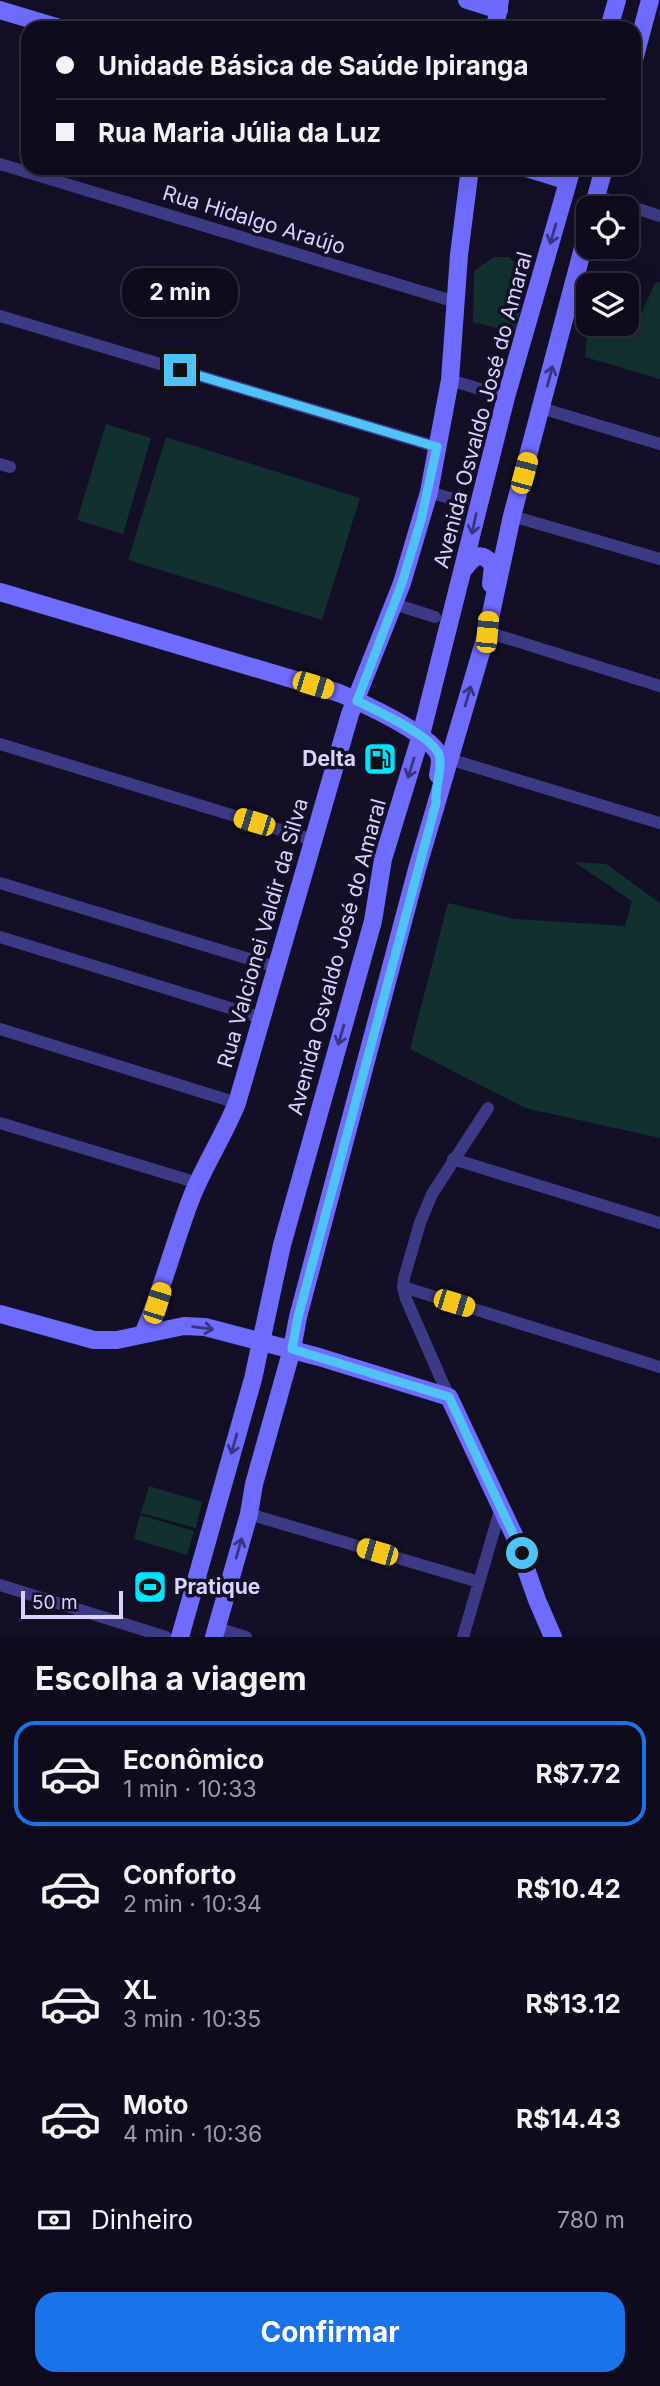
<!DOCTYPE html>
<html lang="pt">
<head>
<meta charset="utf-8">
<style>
  body { margin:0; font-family:Inter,sans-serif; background:#171425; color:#f1f3f6; height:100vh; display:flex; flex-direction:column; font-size:26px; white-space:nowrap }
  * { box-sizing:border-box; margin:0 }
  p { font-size:23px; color:#9b9ba3 }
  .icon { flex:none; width:38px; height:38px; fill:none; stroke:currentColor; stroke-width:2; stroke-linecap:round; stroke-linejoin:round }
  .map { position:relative; height:1637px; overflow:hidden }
  .sheet { display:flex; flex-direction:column; background:#0e0b1c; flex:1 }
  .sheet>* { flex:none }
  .guide { position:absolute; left:21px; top:21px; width:620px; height:154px; border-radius:21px; box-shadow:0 7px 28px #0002,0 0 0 2px #2e2b3b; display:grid; align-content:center; height:154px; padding:0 35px; background:#0e0b1c }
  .tools { position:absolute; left:576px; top:196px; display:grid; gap:14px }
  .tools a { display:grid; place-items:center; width:63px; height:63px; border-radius:14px; background:#0e0b1c; box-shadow:0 7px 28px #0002,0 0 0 2px #2e2b3b; font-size:35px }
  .scale { position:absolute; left:21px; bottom:18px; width:102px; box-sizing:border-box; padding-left:7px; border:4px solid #d9d4ff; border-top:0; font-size:19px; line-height:24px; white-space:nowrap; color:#d9d4ff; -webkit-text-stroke:5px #130f26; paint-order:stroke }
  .end { position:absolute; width:32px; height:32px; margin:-16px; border:9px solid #4fc3f7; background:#111; box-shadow:0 0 0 4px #111 }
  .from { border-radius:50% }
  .bubble { position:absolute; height:49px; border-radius:21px; background:#0e0b1c; box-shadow:0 7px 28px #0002,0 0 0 2px #2e2b3b; font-size:23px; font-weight:700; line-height:49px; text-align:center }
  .car { position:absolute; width:21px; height:42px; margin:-21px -10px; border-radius:9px; box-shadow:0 0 5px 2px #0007; background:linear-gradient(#f5c518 24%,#345 0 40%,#f5c518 0 76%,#345 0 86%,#f5c518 0) }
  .guide b { display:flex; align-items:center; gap:24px; height:66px; font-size:26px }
  .guide b+b { border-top:2px solid #2e2b3b }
  .guide i { width:18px; height:18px; background:#f1f3f6 }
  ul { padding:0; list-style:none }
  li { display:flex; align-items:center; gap:21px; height:105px; margin:0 14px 10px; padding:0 21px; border:4px solid transparent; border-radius:21px }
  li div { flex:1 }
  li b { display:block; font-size:26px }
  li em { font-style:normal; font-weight:700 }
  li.selected { border-color:#1a73e8 }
  li>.icon { width:63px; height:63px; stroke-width:1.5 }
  h2 { padding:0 35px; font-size:32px; line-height:84px }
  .pay { display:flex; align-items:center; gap:18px; height:77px; padding:0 35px; font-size:26px }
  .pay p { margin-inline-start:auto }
  .action { display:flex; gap:14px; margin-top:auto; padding:14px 35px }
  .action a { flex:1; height:80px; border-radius:21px; background:#1a73e8; color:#fff; font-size:28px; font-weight:700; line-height:80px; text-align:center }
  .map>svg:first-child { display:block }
  .green { fill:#12302f }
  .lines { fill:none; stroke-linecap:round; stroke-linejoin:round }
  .street { stroke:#3d3a85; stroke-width:12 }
  .secondary { stroke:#6f6bff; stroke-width:18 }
  .oneway { stroke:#38347d }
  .route { stroke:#4fc3f7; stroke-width:9 }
  .labels { text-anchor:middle; stroke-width:7; stroke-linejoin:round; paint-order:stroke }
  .street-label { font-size:21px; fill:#d9d4ff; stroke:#130f26 }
  .poi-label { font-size:21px; font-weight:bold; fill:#d9d4ff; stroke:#130f26; text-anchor:end }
</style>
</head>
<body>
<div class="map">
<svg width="660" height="1637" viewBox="0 0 660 1637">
  <rect width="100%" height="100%" fill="#130f26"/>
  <path class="green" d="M494 257H509L527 275 516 333 473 322 474 271Z
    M660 281V379L585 357 587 332 616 337 632 334 655 283Z
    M106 424 151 438 123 534 77 520Z
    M166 437 360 498 322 620 128 560Z
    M574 862 606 864 660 903V1138L525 1108 410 1049 448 903 515 919 625 926 632 901Z
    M149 1486 202 1502 196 1528 141 1513Z
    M140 1515 194 1531 187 1555 134 1539Z"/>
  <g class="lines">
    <path class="street" d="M0 164 456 302
      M597 196 660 216
      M0 316 437 447
      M450 380 506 397
      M541 408 660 444
      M0 464 10 467
      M429 492 463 502
      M512 516 660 559
      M394 604 435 617
      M487 632 660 686
      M0 744 313 840
      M449 759 660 823
      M0 883 276 967
      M0 937 262 1018
      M0 1029 237 1103
      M0 1123 198 1183
      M453 1159 660 1223
      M403 1287 660 1367
      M449 1397 406 1299 403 1287 404 1278 420 1223 432 1194 488 1108
      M249 1514 479 1582
      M0 1585 166 1637
      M217 1628 246 1637
      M463 1637 501 1507"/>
    <path class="secondary" d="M467 0 499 10
      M0 10 60 28
      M495 28 500 0
      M609 28 617 0
      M634 60 650 0
      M526 168 568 181
      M593 208 604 168
      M465 568C474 555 482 551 493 565L491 584
      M0 592 339 693C363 703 426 732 438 753 442 760 439 768 438 775
      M0 1314 94 1340H117L184 1326 205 1327 319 1357 449 1397 514 1535 537 1600 553 1637
      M143 1334C163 1289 174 1242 192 1196 205 1164 224 1135 237 1103L350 714 402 583 429 492 450 380 459 255 470 168
      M180 1637 253 1379 282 1245 373 921 383 859 421 735 506 397 572 168
      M214 1637 249 1514 254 1484 292 1349 298 1317 417 869 487 632 512 516 588 229"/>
  </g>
  <defs><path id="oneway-shaft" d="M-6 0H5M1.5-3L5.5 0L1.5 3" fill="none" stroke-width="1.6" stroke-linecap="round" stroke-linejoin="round" transform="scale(1.75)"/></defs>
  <g class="oneway">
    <use href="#oneway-shaft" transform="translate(553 234) rotate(106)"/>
    <use href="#oneway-shaft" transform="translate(550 376) rotate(-75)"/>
    <use href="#oneway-shaft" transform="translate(474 524) rotate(102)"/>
    <use href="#oneway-shaft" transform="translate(468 696) rotate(-74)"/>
    <use href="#oneway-shaft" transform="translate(411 768) rotate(107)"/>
    <use href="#oneway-shaft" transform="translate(341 1035) rotate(106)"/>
    <use href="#oneway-shaft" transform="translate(203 1328) rotate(7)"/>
    <use href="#oneway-shaft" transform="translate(234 1444) rotate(106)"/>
    <use href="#oneway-shaft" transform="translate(239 1548) rotate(-74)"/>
  </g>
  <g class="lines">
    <path class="route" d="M180 370 437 447 421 520 402 583 357 701C375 710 439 738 440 759 441 773 435 788 436 803L298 1317 292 1349 449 1397 522 1553"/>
  </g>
  <defs>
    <symbol id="fuel-square" viewBox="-11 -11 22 22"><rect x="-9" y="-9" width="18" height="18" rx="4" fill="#00e5ff" stroke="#130f26"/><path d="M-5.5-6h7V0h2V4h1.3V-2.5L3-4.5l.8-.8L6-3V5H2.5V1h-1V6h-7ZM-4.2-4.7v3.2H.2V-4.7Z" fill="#111"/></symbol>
    <symbol id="stadium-square" viewBox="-11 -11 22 22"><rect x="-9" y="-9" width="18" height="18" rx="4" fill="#00e5ff" stroke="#130f26"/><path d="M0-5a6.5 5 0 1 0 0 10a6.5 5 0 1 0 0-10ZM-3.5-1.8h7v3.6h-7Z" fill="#111"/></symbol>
  </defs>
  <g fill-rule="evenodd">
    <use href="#fuel-square" x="361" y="740" width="38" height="38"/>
    <use href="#stadium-square" x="131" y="1568" width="38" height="38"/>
  </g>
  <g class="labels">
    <g class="street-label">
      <text transform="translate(254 220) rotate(17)" y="7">Rua Hidalgo Araújo</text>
      <text transform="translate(483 410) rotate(-75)" y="7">Avenida Osvaldo José do Amaral</text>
      <text transform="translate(263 933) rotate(-74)" y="7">Rua Valcionei Valdir da Silva</text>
      <text transform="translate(337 957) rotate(-75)" y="7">Avenida Osvaldo José do Amaral</text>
    </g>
    <g class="poi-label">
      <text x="356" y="766">Delta</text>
      <text x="174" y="1594" text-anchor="start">Pratique</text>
    </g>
  </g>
</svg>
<div class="tools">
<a><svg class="icon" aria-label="locate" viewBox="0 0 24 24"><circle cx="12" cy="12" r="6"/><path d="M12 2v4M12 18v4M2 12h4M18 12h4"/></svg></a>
<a><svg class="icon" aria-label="layers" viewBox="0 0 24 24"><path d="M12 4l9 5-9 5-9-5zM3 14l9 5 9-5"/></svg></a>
</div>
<div class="scale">50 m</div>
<i class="end from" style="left:522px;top:1553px"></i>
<i class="end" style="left:180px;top:370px"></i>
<div class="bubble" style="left:122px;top:268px;width:116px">2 min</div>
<i class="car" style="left:524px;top:473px;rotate:15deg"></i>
<i class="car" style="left:487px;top:632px;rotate:5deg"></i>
<i class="car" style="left:313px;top:685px;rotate:107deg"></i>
<i class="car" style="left:254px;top:822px;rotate:287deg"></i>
<i class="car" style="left:157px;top:1303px;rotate:18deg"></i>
<i class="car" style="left:454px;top:1303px;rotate:107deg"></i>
<i class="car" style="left:377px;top:1552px;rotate:286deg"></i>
<div class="guide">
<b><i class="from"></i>Unidade Básica de Saúde Ipiranga</b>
<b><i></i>Rua Maria Júlia da Luz</b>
</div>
</div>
<section class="sheet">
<h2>Escolha a viagem</h2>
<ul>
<li class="selected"><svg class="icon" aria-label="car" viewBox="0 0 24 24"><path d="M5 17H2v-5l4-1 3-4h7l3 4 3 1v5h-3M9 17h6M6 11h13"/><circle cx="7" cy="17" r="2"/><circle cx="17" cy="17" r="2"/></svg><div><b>Econômico</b><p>1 min · 10:33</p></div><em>R$7.72</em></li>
<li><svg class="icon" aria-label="car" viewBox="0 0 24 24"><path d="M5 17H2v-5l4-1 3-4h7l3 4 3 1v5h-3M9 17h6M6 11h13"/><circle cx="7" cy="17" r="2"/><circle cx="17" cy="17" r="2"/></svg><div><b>Conforto</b><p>2 min · 10:34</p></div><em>R$10.42</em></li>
<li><svg class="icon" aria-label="car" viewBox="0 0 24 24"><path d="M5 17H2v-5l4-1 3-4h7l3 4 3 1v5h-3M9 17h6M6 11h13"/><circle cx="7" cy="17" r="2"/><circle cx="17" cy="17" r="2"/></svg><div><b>XL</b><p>3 min · 10:35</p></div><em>R$13.12</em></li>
<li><svg class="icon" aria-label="car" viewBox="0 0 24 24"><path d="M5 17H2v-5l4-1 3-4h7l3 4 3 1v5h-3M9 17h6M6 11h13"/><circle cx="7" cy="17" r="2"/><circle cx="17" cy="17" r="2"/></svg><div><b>Moto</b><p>4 min · 10:36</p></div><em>R$14.43</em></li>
</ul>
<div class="pay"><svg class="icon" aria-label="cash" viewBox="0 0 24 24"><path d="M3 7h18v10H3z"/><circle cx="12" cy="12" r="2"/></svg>Dinheiro<p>780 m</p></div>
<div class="action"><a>Confirmar</a></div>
</section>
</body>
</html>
